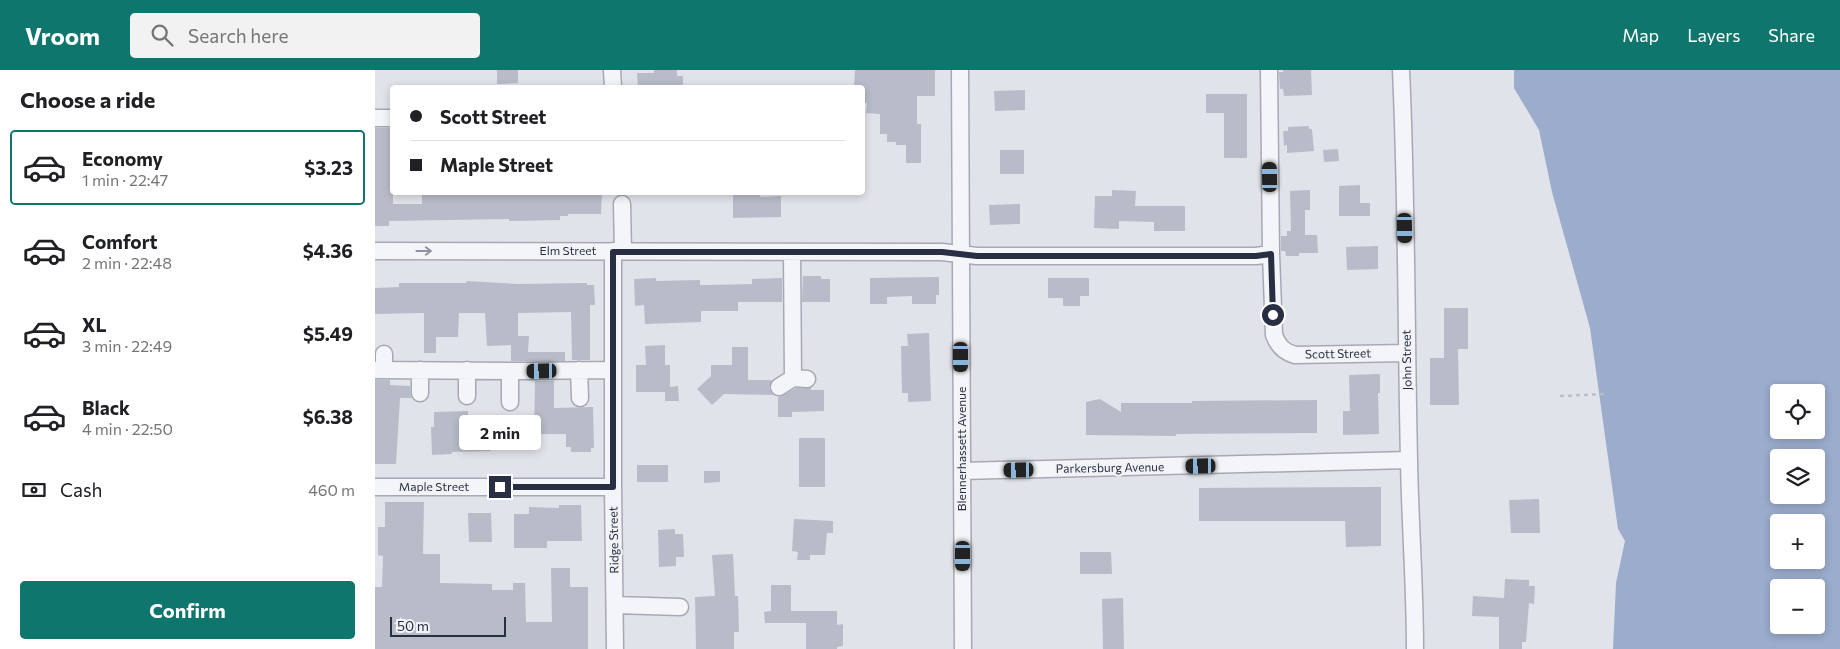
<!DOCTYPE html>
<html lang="en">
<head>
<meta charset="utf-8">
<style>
  body { margin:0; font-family:Commissioner,sans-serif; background:#f2f2f2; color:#202124; height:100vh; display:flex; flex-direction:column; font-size:19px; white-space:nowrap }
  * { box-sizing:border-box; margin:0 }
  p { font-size:16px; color:#757577 }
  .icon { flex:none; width:28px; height:28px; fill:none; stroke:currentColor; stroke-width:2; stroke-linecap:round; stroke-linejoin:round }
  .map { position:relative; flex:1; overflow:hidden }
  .drawer { display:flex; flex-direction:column; background:#fff; width:375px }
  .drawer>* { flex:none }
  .hud { position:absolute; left:15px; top:15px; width:475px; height:110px; border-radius:5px; box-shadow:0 2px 8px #0003; display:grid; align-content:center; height:110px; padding:0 20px; background:#fff }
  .tools { position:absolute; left:1395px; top:314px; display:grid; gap:10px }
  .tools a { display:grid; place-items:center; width:55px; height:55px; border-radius:5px; background:#fff; box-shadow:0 2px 8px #0003; font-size:25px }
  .scale { position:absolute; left:15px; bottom:12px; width:116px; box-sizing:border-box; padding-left:5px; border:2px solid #282f43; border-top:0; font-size:14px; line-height:18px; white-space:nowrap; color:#282f43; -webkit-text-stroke:4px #f1f3f7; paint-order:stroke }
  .end { position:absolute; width:22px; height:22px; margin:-11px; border:6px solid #282f43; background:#fff; box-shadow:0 0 0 2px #fff }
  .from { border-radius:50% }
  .bubble { position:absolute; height:35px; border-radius:5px; background:#fff; box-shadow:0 2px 8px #0003; font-size:16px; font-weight:700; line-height:35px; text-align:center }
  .car { position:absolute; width:15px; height:30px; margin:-15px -8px; border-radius:6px; box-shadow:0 0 4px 1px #0007; background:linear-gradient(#222 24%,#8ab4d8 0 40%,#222 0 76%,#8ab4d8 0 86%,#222 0) }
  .hud b { display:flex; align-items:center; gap:18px; height:48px; font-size:19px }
  .hud b+b { border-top:1px solid #e0e0e0 }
  .hud i { width:12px; height:12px; background:#202124 }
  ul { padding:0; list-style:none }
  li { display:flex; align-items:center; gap:15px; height:75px; margin:0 10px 8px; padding:0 10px; border:2px solid transparent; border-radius:5px }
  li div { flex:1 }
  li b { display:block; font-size:19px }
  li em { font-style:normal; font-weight:700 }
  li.current { border-color:#0f766e }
  li>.icon { width:45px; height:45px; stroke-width:1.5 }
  h2 { padding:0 20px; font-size:22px; line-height:60px }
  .pay { display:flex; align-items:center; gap:12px; height:55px; padding:0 20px; font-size:19px }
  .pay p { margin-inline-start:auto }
  .action { display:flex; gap:10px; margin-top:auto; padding:10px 20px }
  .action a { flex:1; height:58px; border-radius:5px; background:#0f766e; color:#fff; font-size:20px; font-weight:700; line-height:58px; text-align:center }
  header { display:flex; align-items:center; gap:30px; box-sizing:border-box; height:70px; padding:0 25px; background:#0f766e; color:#fff }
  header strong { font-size:24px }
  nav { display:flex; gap:28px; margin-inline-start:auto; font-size:18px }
  .search { width:350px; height:45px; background:#f2f2f2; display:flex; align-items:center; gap:12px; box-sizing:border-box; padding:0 18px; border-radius:5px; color:#757577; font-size:19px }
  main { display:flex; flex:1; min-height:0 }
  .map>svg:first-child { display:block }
  .water { fill:#9baccc; fill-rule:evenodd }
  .building { fill:#b8bcc8 }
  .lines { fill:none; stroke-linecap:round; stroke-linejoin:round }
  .minor-casing { stroke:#a6a9b5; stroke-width:19 }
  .path { stroke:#bbbec5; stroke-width:2.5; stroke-dasharray:4 4; stroke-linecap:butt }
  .minor { stroke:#f4f5f8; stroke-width:16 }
  .oneway { stroke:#8e929e }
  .route { stroke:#282f43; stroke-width:6 }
  .labels { text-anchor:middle; stroke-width:4.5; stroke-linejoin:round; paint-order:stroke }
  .street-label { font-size:12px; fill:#282f43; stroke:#f1f3f7 }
</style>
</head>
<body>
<header>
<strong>Vroom</strong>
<div class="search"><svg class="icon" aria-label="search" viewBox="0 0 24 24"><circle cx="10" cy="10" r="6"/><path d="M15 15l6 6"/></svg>Search here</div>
<nav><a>Map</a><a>Layers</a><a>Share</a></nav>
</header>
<main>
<section class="drawer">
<h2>Choose a ride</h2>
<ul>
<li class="current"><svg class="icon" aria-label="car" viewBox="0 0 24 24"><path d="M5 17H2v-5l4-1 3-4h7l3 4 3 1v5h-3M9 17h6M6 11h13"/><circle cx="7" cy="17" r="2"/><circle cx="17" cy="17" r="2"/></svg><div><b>Economy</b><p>1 min · 22:47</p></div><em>$3.23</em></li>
<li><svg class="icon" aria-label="car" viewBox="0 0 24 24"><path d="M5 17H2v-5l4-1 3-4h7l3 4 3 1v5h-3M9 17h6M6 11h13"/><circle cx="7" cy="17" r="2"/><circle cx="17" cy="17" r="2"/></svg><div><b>Comfort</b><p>2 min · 22:48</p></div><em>$4.36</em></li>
<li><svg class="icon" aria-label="car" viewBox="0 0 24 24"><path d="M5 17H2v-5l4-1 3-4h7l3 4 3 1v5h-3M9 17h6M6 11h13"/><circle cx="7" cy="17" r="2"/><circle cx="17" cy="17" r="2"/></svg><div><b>XL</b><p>3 min · 22:49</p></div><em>$5.49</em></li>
<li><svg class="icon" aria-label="car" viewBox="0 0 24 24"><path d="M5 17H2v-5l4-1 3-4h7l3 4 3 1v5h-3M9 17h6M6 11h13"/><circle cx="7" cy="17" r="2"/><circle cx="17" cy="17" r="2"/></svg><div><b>Black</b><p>4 min · 22:50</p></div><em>$6.38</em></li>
</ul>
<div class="pay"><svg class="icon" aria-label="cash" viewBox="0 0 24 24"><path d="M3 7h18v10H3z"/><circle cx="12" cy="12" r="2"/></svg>Cash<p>460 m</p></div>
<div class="action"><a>Confirm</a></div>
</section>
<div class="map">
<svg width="1465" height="579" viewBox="0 0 1465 579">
  <rect width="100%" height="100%" fill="#e1e3ea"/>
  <path class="water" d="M1139 0H1465V579H1238L1241 513 1250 471 1243 459 1215 258 1177 122 1164 60 1139 18ZM1404 322H1441V360H1404ZM1404 388H1441V425H1404ZM1404 452H1441V490H1404ZM1404 518H1441V555H1404Z"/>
  <path class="building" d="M122 0H143V13L122 14Z
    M279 0H302V6H308V18H263L262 3H279Z
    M480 0H560V26H542V54H546V93H531V75H521V72H512V64H505V44L491 43 492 33H488V18H479Z
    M908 0H936L937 25 909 26 908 19H905L904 2H908Z
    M650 20V40L620 41 619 21Z
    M831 24H872V88H849V43H831Z
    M934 56V59H937L939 81 912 83V75L909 76 908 61H913V57Z
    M0 58H18V134H47V122H61V125L97 124V122H227L226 144H193V146H185V150L134 151V149L14 151V156H0Z
    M963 79 964 91 949 92 948 80Z
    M625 80H649V104H625Z
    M985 115V133H995V146H964V116Z
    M737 120 761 121 760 136H810V161H779V152L744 151V159L719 158 720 126H737Z
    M935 120V140H930V165H942L943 183H924V186H911L910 181H906V166H912V161H916L915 121Z
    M358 122H385V127L406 126V147L358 148Z
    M645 134V154L615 155 614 135Z
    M1003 176V199L972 200 971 177Z
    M428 206H446V209H455V232H427Z
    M564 207V225H561V234H537V226L512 227V234H495V208Z
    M281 208V211L325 210V215H335L377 214V209L407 208V232H363V241H326V252L270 254 269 235 260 236 259 209Z
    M673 208H714V226H705V236H688V228H673Z
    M91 211 143 214 212 213V215H219L220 235H215V290H197L196 242 143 243V266H154L153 282H190V291H136V275L112 276 110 243H84L83 267H61V283H49V243L0 244V218L24 217V213H92Z
    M1069 238H1093V279H1083L1084 335H1055V288H1069Z
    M554 263 556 331 533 332V323H527L526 276H533L532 264Z
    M290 275V295H295V317L303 316 304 331H290V322H261V295H271L270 276Z
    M357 277H373V310H397L394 318 398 325 349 324 337 335 322 319 336 306V295H357Z
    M1005 304V323H1003L1004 364 968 365V341H975L974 305Z
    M0 310H15V315L35 316 36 328H25L21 394H0Z
    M160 311H179V338L218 337 219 378H216V382H196V377H191V364H159Z
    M421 318H436V320H449V341L417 342V347H403V327L409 325Z
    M725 329 746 342V333H817V331L942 330V363L801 364V366L711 365V332Z
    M93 341V353L115 352 116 381 77 382V384L57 385 56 357H59V342Z
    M424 368H450V417H424Z
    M262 395H293V412H262Z
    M329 401H345V412L329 413Z
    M1006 417V476L971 477 970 451H824V418Z
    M1164 429 1165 463H1136L1134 430Z
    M10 432H49L48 484H65V513L117 514V520H138V513H150L151 552H177L176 498H195V517H213V579H0V517H7L8 486 3 485V457H10Z
    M184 435H206L207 471H172V478H139V444H154V437L184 438Z
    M93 443H116L117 472H94Z
    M419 449 458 451V463H452L450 485H435V490H422L423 482 417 481Z
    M300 459V464H308L309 487H301V496L284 497 283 460Z
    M705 482H736L737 504H705Z
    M358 484 360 526H363L364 562H359V579H321L320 527 340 526 337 485Z
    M1130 509 1154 510V516H1160L1159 534 1154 533 1151 572H1147V579H1124V547L1097 546 1098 526 1129 528Z
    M396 515H416V541H462V555L468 554V576L462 577V579H431V553H390L389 542 396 541Z
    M748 528 749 579H728L727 529Z"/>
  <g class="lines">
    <defs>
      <path id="minor" d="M237 0 238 18
        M585 0 588 579
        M894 0 896 184 899 265C903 276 909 282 920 285L1032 283
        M1026 0C1032 130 1031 260 1034 390 1035 453 1040 516 1040 579
        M0 48H18
        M247 134 248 181
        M0 181 567 182 602 186H881L896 184
        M238 181V417L240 579
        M417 182 418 308
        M0 300 148 301 238 300
        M9 300V284
        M45 300V323
        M204 300 205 328
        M135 301V332
        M404 317 418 308 432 309
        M92 326V300
        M587 401 1034 390
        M0 417H238
        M240 535 305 537"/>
    </defs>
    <use href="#minor" class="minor-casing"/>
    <path class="path" d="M1185 326 1230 324"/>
    <use href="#minor" class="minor"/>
  </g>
  <defs><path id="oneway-shaft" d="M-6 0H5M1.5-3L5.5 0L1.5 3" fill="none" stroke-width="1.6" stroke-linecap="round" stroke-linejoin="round" transform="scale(1.25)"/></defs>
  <use class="oneway" href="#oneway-shaft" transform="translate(49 181)"/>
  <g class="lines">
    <path class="route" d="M125 417H238V182H567L602 186H881L896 184 898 245"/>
  </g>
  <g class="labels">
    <g class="street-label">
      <text x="193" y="185">Elm Street</text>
      <text transform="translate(963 284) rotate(-1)" y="4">Scott Street</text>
      <text transform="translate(1032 290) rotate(-91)" y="4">John Street</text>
      <text transform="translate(587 379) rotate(-90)" y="4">Blennerhassett Avenue</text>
      <text transform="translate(735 398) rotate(-1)" y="4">Parkersburg Avenue</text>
      <text x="59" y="421">Maple Street</text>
      <text transform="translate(239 470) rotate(-91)" y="4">Ridge Street</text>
    </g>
  </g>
</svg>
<div class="tools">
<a><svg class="icon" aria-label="locate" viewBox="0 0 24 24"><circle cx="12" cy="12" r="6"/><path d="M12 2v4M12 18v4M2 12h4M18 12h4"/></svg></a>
<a><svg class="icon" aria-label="layers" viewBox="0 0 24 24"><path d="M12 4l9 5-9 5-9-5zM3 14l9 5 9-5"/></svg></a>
<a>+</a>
<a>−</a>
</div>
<div class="scale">50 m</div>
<i class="end from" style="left:898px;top:245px"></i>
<i class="end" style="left:125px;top:417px"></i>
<div class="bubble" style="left:84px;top:345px;width:82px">2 min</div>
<i class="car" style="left:895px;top:107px;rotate:359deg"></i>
<i class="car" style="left:1030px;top:158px;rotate:179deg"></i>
<i class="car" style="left:586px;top:287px;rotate:180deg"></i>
<i class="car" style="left:167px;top:301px;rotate:269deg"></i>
<i class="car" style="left:826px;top:396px;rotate:269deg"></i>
<i class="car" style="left:644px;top:400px;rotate:269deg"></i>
<i class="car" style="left:588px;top:486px;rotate:180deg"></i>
<div class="hud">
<b><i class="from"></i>Scott Street</b>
<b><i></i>Maple Street</b>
</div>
</div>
</main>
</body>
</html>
